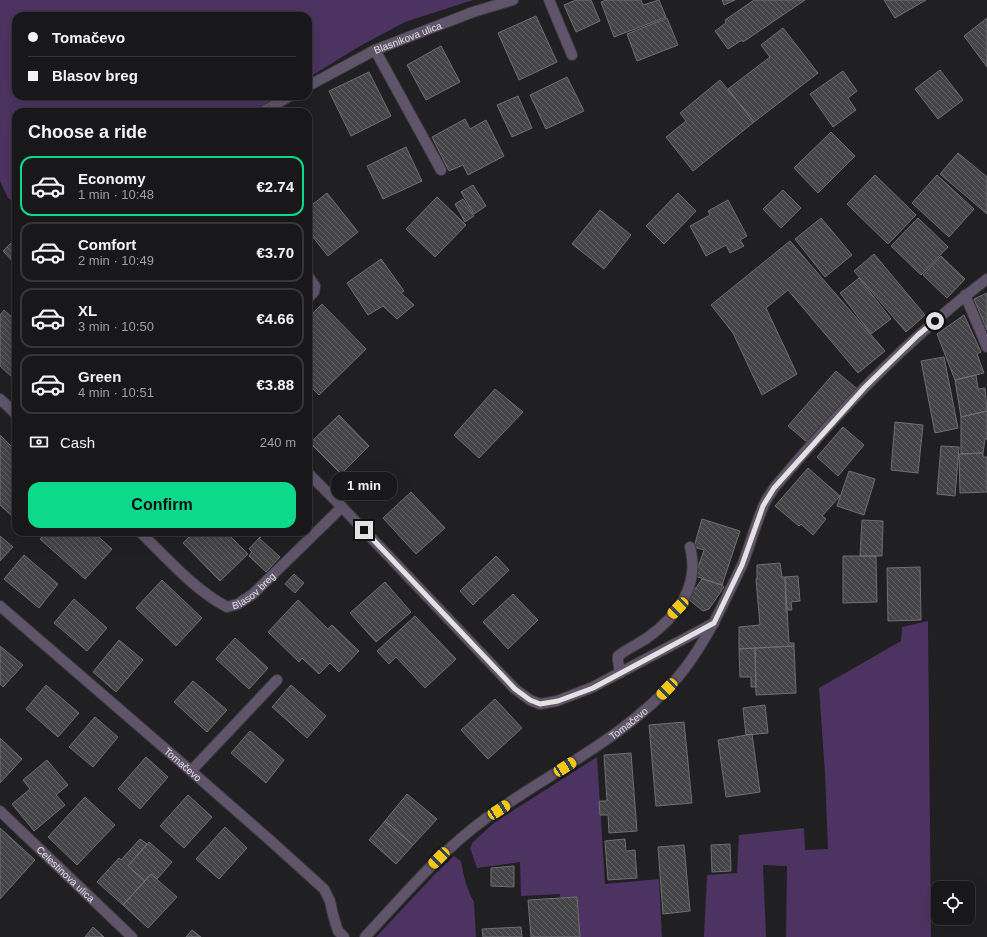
<!DOCTYPE html>
<html lang="en">
<head>
<meta charset="utf-8">
<style>
  body { margin:0; font-family:Arial,sans-serif; background:#212023; color:#f1f3f6; height:100vh; display:flex; flex-direction:column; font-size:15px; white-space:nowrap }
  * { box-sizing:border-box; margin:0 }
  p { font-size:13px; color:#9f9fa2 }
  .icon { flex:none; width:22px; height:22px; fill:none; stroke:currentColor; stroke-width:2; stroke-linecap:round; stroke-linejoin:round }
  .map { position:relative; flex:1; overflow:hidden }
  .drawer { position:absolute; left:12px; top:108px; width:300px; height:428px; display:flex; flex-direction:column; background:#18171a; border-radius:12px; box-shadow:0 4px 16px #0002,0 0 0 1px #363639 }
  .drawer>* { flex:none }
  .guide { position:absolute; left:12px; top:12px; width:300px; height:88px; border-radius:12px; box-shadow:0 4px 16px #0002,0 0 0 1px #363639; display:grid; align-content:center; height:88px; padding:0 16px; background:#18171a }
  .buttons { position:absolute; left:931px; top:881px; display:grid; gap:8px }
  .buttons a { display:grid; place-items:center; width:44px; height:44px; border-radius:8px; background:#18171a; box-shadow:0 4px 16px #0002,0 0 0 1px #363639; font-size:20px }
  .end { position:absolute; width:18px; height:18px; margin:-9px; border:5px solid #e2e1e3; background:#111; box-shadow:0 0 0 2px #111 }
  .from { border-radius:50% }
  .bubble { position:absolute; height:28px; border-radius:12px; background:#18171a; box-shadow:0 4px 16px #0002,0 0 0 1px #363639; font-size:13px; font-weight:600; line-height:28px; text-align:center }
  .car { position:absolute; width:12px; height:24px; margin:-12px -6px; border-radius:5px; box-shadow:0 0 3px 1px #0007; background:linear-gradient(#f5c518 24%,#345 0 40%,#f5c518 0 76%,#345 0 86%,#f5c518 0) }
  .guide b { display:flex; align-items:center; gap:14px; height:38px; font-size:15px }
  .guide b+b { border-top:1px solid #363639 }
  .guide i { width:10px; height:10px; background:#f1f3f6 }
  ul { padding:0; list-style:none }
  li { display:flex; align-items:center; gap:12px; height:60px; margin:0 8px 6px; padding:0 8px; border:2px solid #363639; border-radius:12px }
  li div { flex:1 }
  li b { display:block; font-size:15px }
  li em { font-style:normal; font-weight:600 }
  li.selected { border-color:#0cd98a }
  li>.icon { width:36px; height:36px; stroke-width:1.5 }
  h2 { padding:0 16px; font-size:18px; line-height:48px }
  .pay { display:flex; align-items:center; gap:10px; height:44px; padding:0 16px; font-size:15px }
  .pay p { margin-inline-start:auto }
  .primary-button { display:flex; gap:8px; margin-top:auto; padding:8px 16px }
  .primary-button a { flex:1; height:46px; border-radius:12px; background:#0cd98a; color:#111; font-size:16px; font-weight:600; line-height:46px; text-align:center }
  .map>svg:first-child { display:block }
  .green { fill:#4d3361 }
  .building { fill:url(#building-back-hatch); stroke:#706e71 }
  .lines { fill:none; stroke-linecap:round; stroke-linejoin:round }
  .lane-casing { stroke:#3b3a3d; stroke-width:12 }
  .street-casing { stroke:#3b3a3d; stroke-width:12 }
  .lane { stroke:#60546a; stroke-width:10 }
  .street { stroke:#60546a; stroke-width:10 }
  .route { stroke:#e2e1e3; stroke-width:5 }
  .labels { text-anchor:middle; stroke-width:4; stroke-linejoin:round; paint-order:stroke }
  .street-label { font-size:10px; fill:#e2e1e3; stroke:#0a090a }
</style>
</head>
<body>
<div class="map">
<svg width="987" height="937" viewBox="0 0 987 937">
  <defs>
    <pattern id="building-back-hatch" width="6" height="6" patternUnits="userSpaceOnUse"><rect width="6" height="6" fill="#454446"/><path d="M-1 5l2 2M0 0l6 6M5-1l2 2" fill="none" stroke="#605f61"/></pattern>
  </defs>
  <rect width="100%" height="100%" fill="#201f22"/>
  <path class="green" d="M0 0H473L405 22 360 46 308 78V16H16V96H279L254 112H16V203L8 198 0 181Z
    M928 621 931 937H786L787 866 763 865 766 937H704L707 875 737 873 739 835 804 828 805 850 828 849 825 773 819 688 901 641 902 627Z
    M597 757 605 884 659 879 662 937H562L560 894 521 896 520 862 477 868 470 848 473 842 495 822Z
    M454 856 461 861C463 874 467 890 474 902L476 937H376L436 873Z"/>
  <path class="building" d="M576 0H591L600 21 576 32 564 5Z
    M606 0H641L643 5 659 0 666 17 614 37 601 2Z
    M722 0H735L724 5Z
    M754 0H805L743 42 742 40 728 49 715 31 726 23 725 20Z
    M884 0H926L895 18Z
    M536 16 557 62 519 80 498 33Z
    M667 18 678 45 637 61 627 34Z
    M987 18V67L964 36Z
    M783 28 818 73 754 122 728 89 770 57 761 45Z
    M441 46 460 82 426 100 407 65Z
    M940 70 963 100 938 119 915 89Z
    M843 71 857 91 848 98 856 110 833 127 810 94Z
    M369 72 391 116 351 136 329 91Z
    M567 77 584 111 546 129 530 95Z
    M720 80 754 122 693 171 666 137 686 121 680 113Z
    M518 96 532 128 512 137 497 105Z
    M465 119 470 129 486 120 504 156 468 175 463 165 449 171 432 137Z
    M831 132 855 156 818 193 794 168Z
    M406 147 422 181 383 199 367 166Z
    M958 153 987 177V214L940 174Z
    M875 175 916 215 888 244 847 204Z
    M937 175 974 209 949 237 912 203Z
    M473 185 486 206 474 214 461 192Z
    M783 190 801 208 781 228 763 209Z
    M327 193 358 232 328 256 308 231V208Z
    M678 193 696 211 664 244 646 226Z
    M437 197 466 225 435 257 406 229Z
    M463 199 474 216 465 222 455 204Z
    M728 200 747 236 740 240 744 246 730 253 726 245 706 256 690 226 710 215 708 211Z
    M600 210 631 235 604 269 572 244Z
    M821 218 852 255 825 277 795 239Z
    M918 218 948 247 921 275 891 246Z
    M16 238V265L3 251Z
    M790 241 885 351 858 373 788 290 766 308 797 374 762 395 733 333 711 305Z
    M874 254 925 315 906 332 854 271Z
    M941 256 965 279 947 298 923 275Z
    M381 259 404 291 401 293 414 305 397 319 383 306 368 315 347 283Z
    M859 278 891 319 871 334 840 293Z
    M987 293V330L974 299Z
    M322 304 366 349 319 395 308 384V318Z
    M4 310 16 321V375L13 378 0 366V315Z
    M964 315 981 352 977 354 984 373 955 380 937 334Z
    M944 357 958 428 935 433 921 361Z
    M836 371 856 388 808 443 788 426Z
    M976 375 978 389 985 388 987 411 961 417 955 380Z
    M495 389 523 412 479 458 454 435Z
    M987 411V439H985L983 453 961 454V417Z
    M339 415 369 446 341 474 310 443Z
    M895 422 923 425 918 473 891 470Z
    M843 427 864 445 838 476 817 457Z
    M0 435 16 451V512L12 516 0 505Z
    M941 446 959 447 955 496 937 494Z
    M983 453V457H987V492L960 493 959 454Z
    M808 468 840 496 822 516 826 519 813 535 801 524 799 526 775 506Z
    M849 471 875 479 864 515 837 506Z
    M411 492 445 528 416 554 383 518Z
    M702 519 740 531 722 585 695 576 704 550 694 547Z
    M862 520 883 521 882 556H860Z
    M47 532H93L112 549 85 579 40 539Z
    M194 532H226L248 554 220 581 183 543Z
    M254 532H266L260 538Z
    M0 536 13 547 0 561Z
    M259 538 280 557 266 572 249 556 252 552 249 549Z
    M24 555 58 584 39 608 4 579Z
    M496 556 509 570 473 605 460 591Z
    M843 556H876L877 602 843 603Z
    M780 563 782 577H785L789 643H794V646L739 649V627L760 625 756 579H757V565Z
    M920 567 921 620 888 621 887 568Z
    M294 574 304 583 295 593 285 584Z
    M798 576 800 601 791 602 792 610H786L785 577Z
    M702 579 722 585 724 587 709 609 703 611 688 599Z
    M162 580 202 618 176 646 136 608Z
    M385 582 411 612 376 642 350 613Z
    M513 594 538 620 508 649 483 622Z
    M74 599 107 628 87 651 54 623Z
    M298 600 328 629 332 625 359 651 339 672 330 663 319 674 302 658 299 662 268 632Z
    M415 616 456 659 425 688 396 657 389 664 377 651Z
    M235 638 268 668 249 689 216 659Z
    M119 640 143 660 116 692 93 672Z
    M0 646 23 665 3 687 0 684Z
    M794 646 796 693 756 695 755 648Z
    M755 648 756 687H751V677H740L739 649Z
    M193 681 227 710 207 732 174 702Z
    M46 685 79 713 58 737 26 709Z
    M291 685 326 716 307 738 272 707Z
    M495 699 522 728 488 759 461 730Z
    M765 705 768 733 746 735 743 708Z
    M95 717 118 737 93 767 69 747Z
    M684 722 692 803 656 806 649 725Z
    M250 731 284 760 266 783 231 753Z
    M752 734 760 792 726 797 718 740Z
    M0 738 22 759 0 783Z
    M631 753 637 831 609 833 608 815H600L599 801H607L604 755Z
    M146 757 168 777 140 809 118 789Z
    M47 760 68 785 56 795 65 805 34 831 12 804 30 789 23 780Z
    M407 794 437 819 413 845 385 821Z
    M188 795 212 817 184 848 160 826Z
    M85 797 115 825 77 865 48 837Z
    M385 821 413 845 396 864 369 840Z
    M225 827 247 848 219 879 196 859Z
    M0 828 35 860 0 899Z
    M140 839 147 844 128 866 145 881 123 905 97 882 119 858 121 860Z
    M625 839 626 851 635 850 637 878 608 880 605 841Z
    M149 842 172 862 157 879 151 874 145 881 128 866Z
    M730 844 731 871 712 872 711 845Z
    M684 845 690 911 663 914 658 847Z
    M514 866V887L491 886V868Z
    M151 874 177 897 148 928 123 905Z
    M577 897 580 937H531L528 900Z
    M93 927 104 937H85Z
    M521 927 522 937H483L482 929Z
    M192 930 201 937H186Z"/>
  <g class="lines">
    <defs>
      <g id="lane">
        <path d="M549 0 572 55"/>
        <path d="M965 295 987 347"/>
        <path d="M620 673 618 661V656C627 649 638 644 647 638 678 616 700 585 690 547"/>
        <path d="M191 771 277 680"/>
        <path id="s1" d="M0 811 132 937"/>
      </g>
      <g id="street">
        <path d="M375 50 441 170"/>
        <path id="s2" d="M308 86 375 50 473 12 513 0"/>
        <path d="M262 112 290 96"/>
        <path d="M308 276 315 286 314 292 308 298"/>
        <path d="M0 399 16 414"/>
        <path d="M308 473 342 507 515 689 530 700 540 704 557 701 593 687 714 623"/>
        <path id="s3" d="M140 532C167 558 193 589 227 607L238 604 253 594 342 507"/>
        <path id="s4" d="M0 606 191 771 272 842 324 889 330 901 333 915 338 931 344 937"/>
        <path id="s5" d="M365 937C403 896 440 852 485 819 550 772 626 738 678 677 699 652 714 624 728 594 733 584 738 574 743 563 750 545 755 526 763 507 765 501 770 495 774 488 838 412 907 339 987 279"/>
      </g>
    </defs>
    <use href="#lane" class="lane-casing"/>
    <use href="#street" class="street-casing"/>
    <use href="#lane" class="lane"/>
    <use href="#street" class="street"/>
  </g>
  <g class="lines">
    <path class="route" d="M364 530 515 689 530 700 540 704 558 701 593 688 714 623 742 565 763 506 774 488 865 387 918 335 935 321"/>
  </g>
  <g class="labels">
    <g class="street-label">
      <text dy="4" stroke="none"><textPath href="#s2" startOffset="111">Blasnikova ulica</textPath></text>
      <text dy="4" stroke="none"><textPath href="#s3" startOffset="147">Blasov breg</textPath></text>
      <text dy="4" stroke="none"><textPath href="#s5" startOffset="341">Tomačevo</textPath></text>
      <text dy="4" stroke="none"><textPath href="#s4" startOffset="242">Tomačevo</textPath></text>
      <text dy="4" stroke="none"><textPath href="#s1" startOffset="91">Celestinova ulica</textPath></text>
    </g>
  </g>
</svg>
<div class="buttons">
<a><svg class="icon" aria-label="locate" viewBox="0 0 24 24"><circle cx="12" cy="12" r="6"/><path d="M12 2v4M12 18v4M2 12h4M18 12h4"/></svg></a>
</div>
<i class="end from" style="left:935px;top:321px"></i>
<i class="end" style="left:364px;top:530px"></i>
<div class="bubble" style="left:331px;top:472px;width:66px">1 min</div>
<i class="car" style="left:678px;top:608px;rotate:224deg"></i>
<i class="car" style="left:667px;top:689px;rotate:224deg"></i>
<i class="car" style="left:565px;top:767px;rotate:57deg"></i>
<i class="car" style="left:499px;top:810px;rotate:57deg"></i>
<i class="car" style="left:439px;top:858px;rotate:225deg"></i>
<div class="guide">
<b><i class="from"></i>Tomačevo</b>
<b><i></i>Blasov breg</b>
</div>
<section class="drawer">
<h2>Choose a ride</h2>
<ul>
<li class="selected"><svg class="icon" aria-label="car" viewBox="0 0 24 24"><path d="M5 17H2v-5l4-1 3-4h7l3 4 3 1v5h-3M9 17h6M6 11h13"/><circle cx="7" cy="17" r="2"/><circle cx="17" cy="17" r="2"/></svg><div><b>Economy</b><p>1 min · 10:48</p></div><em>€2.74</em></li>
<li><svg class="icon" aria-label="car" viewBox="0 0 24 24"><path d="M5 17H2v-5l4-1 3-4h7l3 4 3 1v5h-3M9 17h6M6 11h13"/><circle cx="7" cy="17" r="2"/><circle cx="17" cy="17" r="2"/></svg><div><b>Comfort</b><p>2 min · 10:49</p></div><em>€3.70</em></li>
<li><svg class="icon" aria-label="car" viewBox="0 0 24 24"><path d="M5 17H2v-5l4-1 3-4h7l3 4 3 1v5h-3M9 17h6M6 11h13"/><circle cx="7" cy="17" r="2"/><circle cx="17" cy="17" r="2"/></svg><div><b>XL</b><p>3 min · 10:50</p></div><em>€4.66</em></li>
<li><svg class="icon" aria-label="car" viewBox="0 0 24 24"><path d="M5 17H2v-5l4-1 3-4h7l3 4 3 1v5h-3M9 17h6M6 11h13"/><circle cx="7" cy="17" r="2"/><circle cx="17" cy="17" r="2"/></svg><div><b>Green</b><p>4 min · 10:51</p></div><em>€3.88</em></li>
</ul>
<div class="pay"><svg class="icon" aria-label="cash" viewBox="0 0 24 24"><path d="M3 7h18v10H3z"/><circle cx="12" cy="12" r="2"/></svg>Cash<p>240 m</p></div>
<div class="primary-button"><a>Confirm</a></div>
</section>
</div>
</body>
</html>
